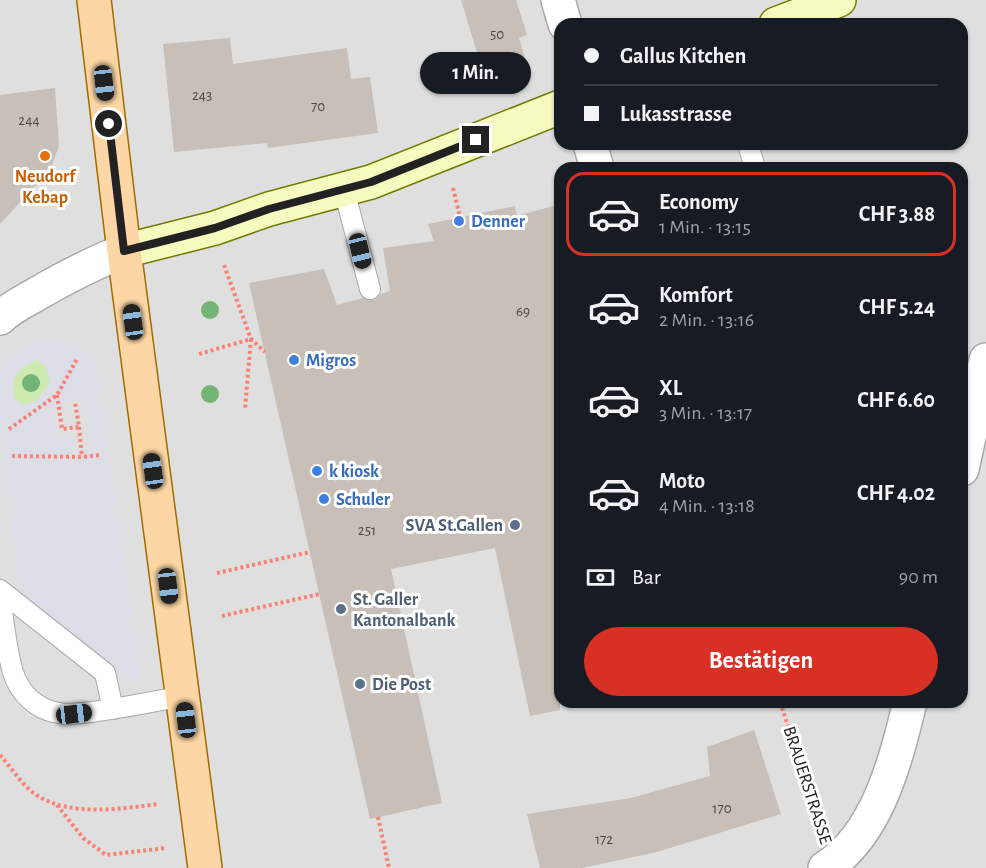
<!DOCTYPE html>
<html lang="de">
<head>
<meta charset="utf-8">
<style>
  body { margin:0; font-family:"Alegreya Sans",sans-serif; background:#20242c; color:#f1f3f6; height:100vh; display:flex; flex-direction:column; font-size:22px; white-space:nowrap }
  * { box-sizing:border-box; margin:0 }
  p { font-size:20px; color:#9ea1a6 }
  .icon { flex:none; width:33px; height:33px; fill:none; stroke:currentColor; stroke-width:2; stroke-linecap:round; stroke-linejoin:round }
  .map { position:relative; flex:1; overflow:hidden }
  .side { position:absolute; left:554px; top:162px; width:414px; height:546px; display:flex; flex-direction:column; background:#171b24; border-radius:18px; box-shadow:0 2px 4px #0004 }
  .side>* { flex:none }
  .hud { position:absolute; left:554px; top:18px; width:414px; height:132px; border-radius:18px; box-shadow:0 2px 4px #0004; display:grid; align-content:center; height:132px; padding:0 30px; background:#171b24 }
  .end { position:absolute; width:27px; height:27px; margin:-14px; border:8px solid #222; background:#fff; box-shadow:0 0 0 3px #fff }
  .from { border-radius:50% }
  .bubble { position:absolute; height:42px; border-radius:21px; background:#171b24; box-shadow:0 2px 4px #0004; font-size:20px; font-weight:600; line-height:42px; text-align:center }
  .car { position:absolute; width:18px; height:36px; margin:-18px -9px; border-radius:8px; box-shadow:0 0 4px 2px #0007; background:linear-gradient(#222 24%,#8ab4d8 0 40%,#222 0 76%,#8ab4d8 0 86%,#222 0) }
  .hud b { display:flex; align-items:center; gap:21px; height:57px; font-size:22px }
  .hud b+b { border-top:2px solid #363941 }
  .hud i { width:15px; height:15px; background:#f1f3f6 }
  ul { padding:10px 0 0; list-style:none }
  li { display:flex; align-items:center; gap:18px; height:84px; margin:0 12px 9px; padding:0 18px; border:3px solid transparent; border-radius:18px }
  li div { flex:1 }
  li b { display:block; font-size:22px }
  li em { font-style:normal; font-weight:600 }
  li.active { border-color:#d93025 }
  li>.icon { width:54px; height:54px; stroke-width:1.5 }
  .pay { display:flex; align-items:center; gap:15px; height:66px; padding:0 30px; font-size:22px }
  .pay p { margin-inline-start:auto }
  .primary-button { display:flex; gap:12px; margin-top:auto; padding:12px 30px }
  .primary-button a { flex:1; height:69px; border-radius:36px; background:#d93025; color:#fff; font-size:24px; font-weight:600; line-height:69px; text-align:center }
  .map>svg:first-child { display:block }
  .residential { fill:#e0dfdf; fill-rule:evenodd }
  .grass { fill:#cdebb0 }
  .plaza { fill:#dddde8; fill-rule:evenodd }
  .building { fill:#c7bfb8 }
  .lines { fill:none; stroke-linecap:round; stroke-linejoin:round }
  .service-casing { stroke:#a9a9a9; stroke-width:22 }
  .minor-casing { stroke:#a9a9a9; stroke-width:36 }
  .tertiary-casing { stroke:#a9a9a9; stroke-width:36 }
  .secondary-casing { stroke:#707d05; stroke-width:36 }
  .primary-casing { stroke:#a06b00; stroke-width:36 }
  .path { stroke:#fa8072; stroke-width:4; stroke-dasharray:3 3; stroke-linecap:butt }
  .service { stroke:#fff; stroke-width:20 }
  .minor { stroke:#fff; stroke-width:33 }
  .tertiary { stroke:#fff; stroke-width:33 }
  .secondary { stroke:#f7fabf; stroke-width:33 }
  .primary { stroke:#fcd6a4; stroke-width:33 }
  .tree { fill:#74b475 }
  .route { stroke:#222; stroke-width:8 }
  .food-dot { fill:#e8710a; stroke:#fff; stroke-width:2 }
  .shop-dot { fill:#3f7fe0; stroke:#fff; stroke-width:2 }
  .service-dot { fill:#5c6f8a; stroke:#fff; stroke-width:2 }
  .labels { text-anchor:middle; stroke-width:6; stroke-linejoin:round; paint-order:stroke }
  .number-label { font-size:15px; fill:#4b4948 }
  .food-label { font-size:18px; font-weight:bold; fill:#c56008; stroke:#fff }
  .shop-label { font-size:18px; font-weight:bold; fill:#366cbe; stroke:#fff; text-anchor:start }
  .service-label { font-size:18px; font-weight:bold; fill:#4e5e75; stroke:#fff; text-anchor:start }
  .street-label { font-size:18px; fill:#222; stroke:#fff }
</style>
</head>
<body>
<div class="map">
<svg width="986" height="868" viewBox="0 0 986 868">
  <rect width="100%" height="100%" fill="#f2efe9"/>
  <path class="residential" d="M0 0H986V868H0ZM560 24H962V144H560ZM560 168H962V702H560Z"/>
  <path class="grass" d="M36 360 45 365C47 369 50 375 50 379 50 392 35 404 23 405L14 398 13 380 22 368Z"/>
  <path class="plaza" d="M48 339 62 340 79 347 90 357 97 368 142 679 132 681 35 606 22 589 18 578 0 426V372L3 363 17 350 32 342ZM36 360 45 365 50 380 48 386 36 401 23 405 14 398 13 380 22 368ZM86 399 92 448 72 451 70 437 56 438 52 406 65 404V401Z"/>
  <path class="building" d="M461 0H516L527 35 519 38 528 70 486 82Z
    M230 38 233 64 347 48 351 79 370 77 378 133 268 148 267 143 174 152 163 44Z
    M55 88 59 146 50 170 0 224V95Z
    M560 204V710L530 716 495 548 391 569 442 803 370 819 249 283 324 269 337 305 363 298 374 300 381 294 390 291 383 248 434 241 428 224 515 206 517 216Z
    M754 730 781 814 657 852 582 868H540L527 814 631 798 710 776 707 747Z"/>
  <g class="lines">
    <defs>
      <path id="service" d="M748 144 755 168
        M344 190 370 289
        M0 590 105 673 113 709
        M0 598C4 622 6 649 13 672 19 693 37 710 59 713 69 715 81 713 91 712 122 708 152 702 183 696"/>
      <path id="minor" d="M558 0 565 24
        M590 144 597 168
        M0 318C10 308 23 302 35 295 64 278 93 263 124 251"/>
      <path id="tertiary" d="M962 469 986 360
        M825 868C878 835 896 759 910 702"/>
      <path id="secondary" d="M776 24 839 0
        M124 251 215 228 269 209 371 182 560 107"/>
      <path id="primary" d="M94 0 124 251 205 868"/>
    </defs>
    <use href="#service" class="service-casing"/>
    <use href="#minor" class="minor-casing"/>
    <use href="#tertiary" class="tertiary-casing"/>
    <use href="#secondary" class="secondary-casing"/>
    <use href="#primary" class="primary-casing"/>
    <path class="path" d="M453 188 460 217
      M224 265 251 339 265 352
      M199 354 251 339 245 409
      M57 395 62 429 79 427 75 402
      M79 427 82 457
      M9 429 57 395 77 359
      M12 456 82 457 100 455
      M217 573 310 552
      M222 616 320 594
      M780 702 822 826
      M0 755C10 766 19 781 31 791 64 818 120 809 158 804
      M57 805 83 838 106 855 166 848
      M378 817 389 868"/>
    <use href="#service" class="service"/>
    <use href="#minor" class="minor"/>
    <use href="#tertiary" class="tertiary"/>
    <use href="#secondary" class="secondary"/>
    <use href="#primary" class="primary"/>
  </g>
  <g class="tree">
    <circle cx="210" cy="310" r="9"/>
    <circle cx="31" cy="383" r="9"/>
    <circle cx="210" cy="394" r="9"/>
  </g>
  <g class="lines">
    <path class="route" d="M109 124 124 251 215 228 269 209 371 182 476 140"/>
  </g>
  <circle class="food-dot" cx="45" cy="156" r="6"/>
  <g class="shop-dot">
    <circle cx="459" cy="221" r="6"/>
    <circle cx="294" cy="360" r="6"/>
    <circle cx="317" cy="471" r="6"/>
    <circle cx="324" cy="499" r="6"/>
  </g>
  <g class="service-dot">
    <circle cx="515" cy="525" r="6"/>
    <circle cx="341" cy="609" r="6"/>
    <circle cx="360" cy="684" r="6"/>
  </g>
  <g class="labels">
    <g class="number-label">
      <text x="497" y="39">50</text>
      <text x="202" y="100">243</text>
      <text x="318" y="111">70</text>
      <text x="29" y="125">244</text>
      <text x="523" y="316">69</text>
      <text x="367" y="535">251</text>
      <text x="722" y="813">170</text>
      <text x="604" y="844">172</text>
    </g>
    <g class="food-label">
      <text x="45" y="182">Neudorf<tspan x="45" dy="21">Kebap</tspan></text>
    </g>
    <g class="shop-label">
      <text x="471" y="227">Denner</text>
      <text x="306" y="366">Migros</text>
      <text x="329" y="477">k kiosk</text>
      <text x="336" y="505">Schuler</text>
    </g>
    <g class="service-label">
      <text x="503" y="531" text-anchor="end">SVA St.Gallen</text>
      <text x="353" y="605">St. Galler<tspan x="353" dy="21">Kantonalbank</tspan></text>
      <text x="372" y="690">Die Post</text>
    </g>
    <g class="street-label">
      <text transform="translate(808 785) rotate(72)" y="6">BRAUERSTRASSE</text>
    </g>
  </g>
</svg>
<i class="end from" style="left:109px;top:124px"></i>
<i class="end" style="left:476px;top:140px"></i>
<div class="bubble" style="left:420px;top:52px;width:111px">1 Min.</div>
<i class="car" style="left:104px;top:83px;rotate:173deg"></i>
<i class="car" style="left:360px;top:251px;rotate:166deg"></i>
<i class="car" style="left:133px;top:322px;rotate:352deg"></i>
<i class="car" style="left:153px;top:471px;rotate:352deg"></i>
<i class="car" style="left:168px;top:586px;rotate:173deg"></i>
<i class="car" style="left:74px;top:714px;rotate:83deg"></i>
<i class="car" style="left:186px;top:720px;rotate:353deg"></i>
<div class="hud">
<b><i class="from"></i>Gallus Kitchen</b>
<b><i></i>Lukasstrasse</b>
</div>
<section class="side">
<ul>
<li class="active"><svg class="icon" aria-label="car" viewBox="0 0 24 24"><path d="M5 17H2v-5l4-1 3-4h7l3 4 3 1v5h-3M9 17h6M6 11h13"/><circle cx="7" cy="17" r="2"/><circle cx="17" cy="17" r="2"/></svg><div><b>Economy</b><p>1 Min. · 13:15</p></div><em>CHF 3.88</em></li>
<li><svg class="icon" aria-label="car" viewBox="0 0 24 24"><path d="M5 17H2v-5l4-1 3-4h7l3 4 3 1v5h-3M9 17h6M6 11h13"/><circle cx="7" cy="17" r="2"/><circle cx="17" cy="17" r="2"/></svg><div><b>Komfort</b><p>2 Min. · 13:16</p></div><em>CHF 5.24</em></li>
<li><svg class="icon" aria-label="car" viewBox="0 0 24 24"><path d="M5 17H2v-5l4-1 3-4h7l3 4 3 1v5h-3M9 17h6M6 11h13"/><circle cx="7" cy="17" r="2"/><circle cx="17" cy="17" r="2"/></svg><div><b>XL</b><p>3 Min. · 13:17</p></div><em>CHF 6.60</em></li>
<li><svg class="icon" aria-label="car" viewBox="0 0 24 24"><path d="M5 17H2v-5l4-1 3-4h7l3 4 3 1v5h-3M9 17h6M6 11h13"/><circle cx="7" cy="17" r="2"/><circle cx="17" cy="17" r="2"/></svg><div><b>Moto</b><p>4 Min. · 13:18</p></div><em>CHF 4.02</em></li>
</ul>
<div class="pay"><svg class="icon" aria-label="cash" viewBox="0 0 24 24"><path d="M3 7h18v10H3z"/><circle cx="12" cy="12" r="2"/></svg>Bar<p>90 m</p></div>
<div class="primary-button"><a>Bestätigen</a></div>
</section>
</div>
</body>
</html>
